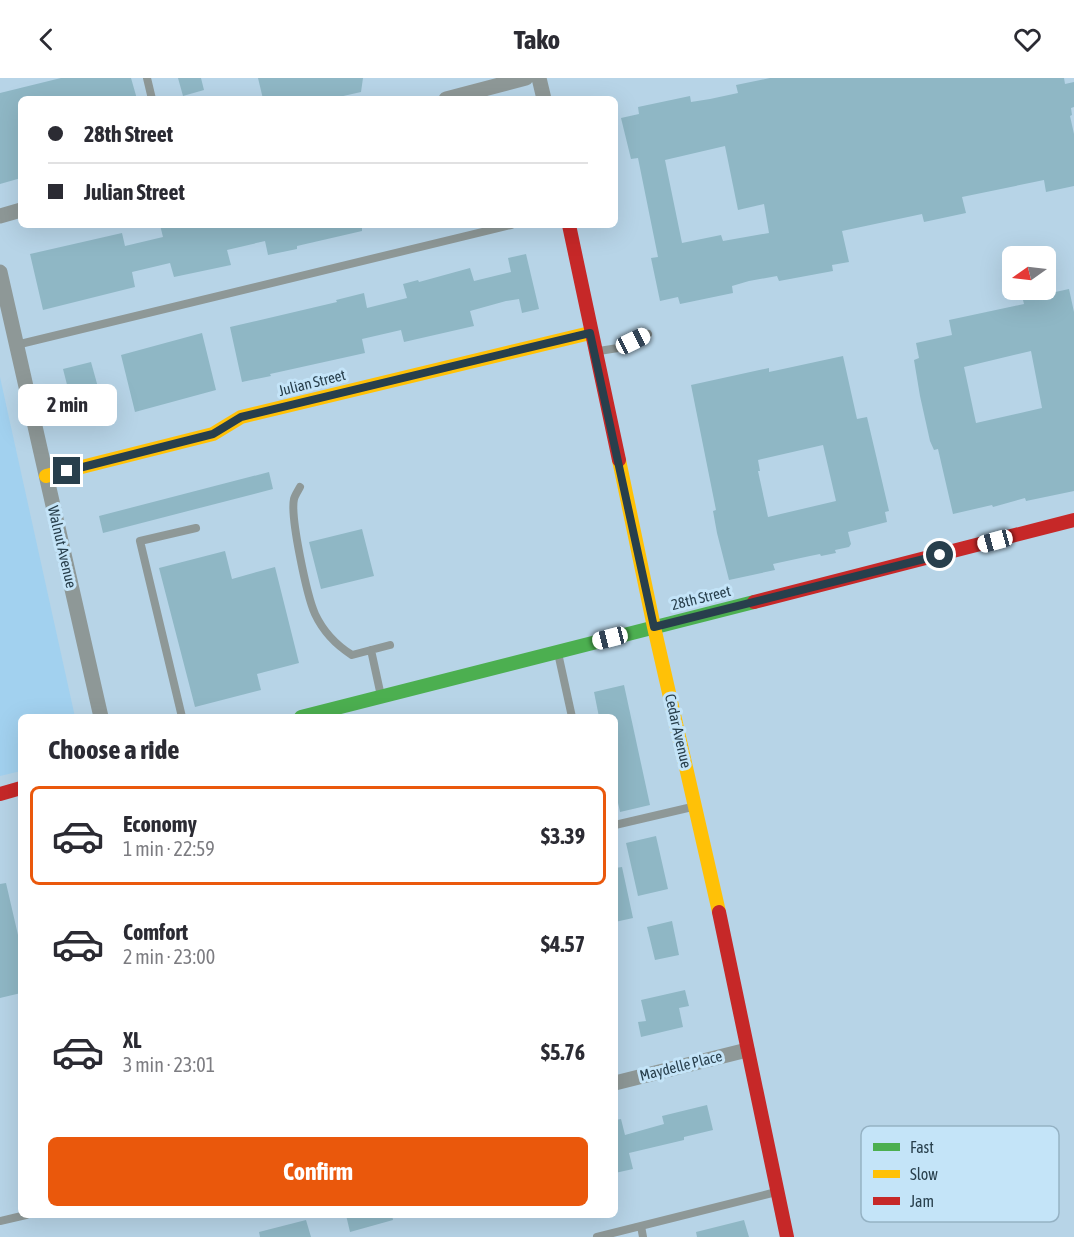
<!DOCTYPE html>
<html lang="en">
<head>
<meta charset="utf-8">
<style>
  body { margin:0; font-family:"Asap Condensed",sans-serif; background:#f7f7f7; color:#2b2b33; height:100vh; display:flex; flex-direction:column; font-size:22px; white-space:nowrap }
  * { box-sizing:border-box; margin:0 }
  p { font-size:20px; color:#7c7c81 }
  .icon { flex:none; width:33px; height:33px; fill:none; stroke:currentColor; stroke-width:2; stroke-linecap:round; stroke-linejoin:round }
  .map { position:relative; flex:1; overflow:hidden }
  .panel { position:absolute; left:18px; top:636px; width:600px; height:504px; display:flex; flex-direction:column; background:#fff; border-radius:9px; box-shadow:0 6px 24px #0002 }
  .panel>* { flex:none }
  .top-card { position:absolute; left:18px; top:18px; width:600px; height:132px; border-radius:9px; box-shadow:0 6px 24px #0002; display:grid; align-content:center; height:132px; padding:0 30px; background:#fff }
  .needle { width:39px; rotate:256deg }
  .fabs { position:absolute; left:1002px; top:168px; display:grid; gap:12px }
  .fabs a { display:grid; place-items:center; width:54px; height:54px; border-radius:9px; background:#fff; box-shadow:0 6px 24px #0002; font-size:30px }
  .end { position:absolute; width:27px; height:27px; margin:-14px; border:8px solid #283f4c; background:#fff; box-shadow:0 0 0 3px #fff }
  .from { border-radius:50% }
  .bubble { position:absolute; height:42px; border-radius:9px; background:#fff; box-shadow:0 6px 24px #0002; font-size:20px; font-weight:700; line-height:42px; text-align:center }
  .car { position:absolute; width:18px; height:36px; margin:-18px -9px; border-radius:8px; box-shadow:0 0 4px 2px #0007; background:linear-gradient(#fff 24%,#345 0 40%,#fff 0 76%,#345 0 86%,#fff 0) }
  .top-card b { display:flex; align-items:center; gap:21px; height:57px; font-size:22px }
  .top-card b+b { border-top:2px solid #e1e1e2 }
  .top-card i { width:15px; height:15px; background:#2b2b33 }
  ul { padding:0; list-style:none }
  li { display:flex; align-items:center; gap:18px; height:99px; margin:0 12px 9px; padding:0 18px; border:3px solid transparent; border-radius:9px }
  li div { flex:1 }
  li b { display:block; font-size:22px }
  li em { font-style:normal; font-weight:700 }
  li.selected { border-color:#ea580c }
  li>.icon { width:54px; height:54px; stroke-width:1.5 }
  h2 { padding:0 30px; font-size:27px; line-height:72px }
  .cta { display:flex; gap:12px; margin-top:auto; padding:12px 30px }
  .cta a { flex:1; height:69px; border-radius:9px; background:#ea580c; color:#fff; font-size:24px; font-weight:700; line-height:69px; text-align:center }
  header { display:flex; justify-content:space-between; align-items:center; height:78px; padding:0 30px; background:#fff; font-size:27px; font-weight:700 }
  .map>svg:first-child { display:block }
  .built { fill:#a2d1ef }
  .building { fill:#8fb7c5; fill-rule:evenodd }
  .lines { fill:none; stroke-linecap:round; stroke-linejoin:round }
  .lane { stroke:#8e9897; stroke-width:8 }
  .street { stroke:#8e9897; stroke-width:15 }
  .fast { stroke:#4caf50; stroke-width:14 }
  .slow { stroke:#ffc107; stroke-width:14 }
  .jam { stroke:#c62828; stroke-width:14 }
  .route { stroke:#283f4c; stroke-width:8 }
  .labels { text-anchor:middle; stroke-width:6; stroke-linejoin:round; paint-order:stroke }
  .street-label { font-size:15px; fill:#283f4c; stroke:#c4e4f8 }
  .key { fill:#c4e4f8; stroke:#95b2c4; stroke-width:1.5 }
  .key-label { font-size:16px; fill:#283f4c }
</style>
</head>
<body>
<header><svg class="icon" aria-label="back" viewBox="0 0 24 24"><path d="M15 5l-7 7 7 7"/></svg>Tako<svg class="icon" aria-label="heart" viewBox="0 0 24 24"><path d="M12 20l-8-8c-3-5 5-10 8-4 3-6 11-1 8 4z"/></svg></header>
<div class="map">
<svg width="1074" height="1159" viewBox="0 0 1074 1159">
  <rect width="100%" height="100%" fill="#b7d4e7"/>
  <path class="built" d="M0 299 75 639H21V693L0 698Z"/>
  <path class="building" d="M61 0H131L137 21H21V100L0 106V15Z
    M178 0H201L204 12 183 18Z
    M258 0H363L361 14 330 21H263Z
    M770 0H1064L1065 6 1074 4V29L1071 30 1072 37 1070 38 1074 56V108L1046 114 1044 102 962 119 966 135 924 144 922 136 842 153 849 184 832 187 833 193 779 203 777 198 749 203 732 208 733 215 680 226 678 219 660 223 651 180 658 179 638 80 631 81 621 40 639 36 638 29 690 18 691 24 710 21 738 15 736 7ZM725 68 738 132 764 126 769 155 723 163 721 157 682 165 665 82Z
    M160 147H362V153L297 168V171L268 177 265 163 227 172 231 187 174 199 170 185 132 194 135 209 43 232 30 176 122 155 125 168 163 159Z
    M526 176 539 231 522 235 519 221 506 223 470 233 474 248 404 264 401 252 362 261 365 275 270 296 271 298 242 304 230 249 337 224 336 222 364 215 367 230 407 220 403 206 418 202 419 204 470 190 474 203 511 194 508 180Z
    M1069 211 1074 234V413L1026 423 1025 420 993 429 992 427 953 436 938 371 934 372 930 363 920 318 914 282 919 280 916 265 952 257 949 242 1024 226 1023 222 1028 220ZM1031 273 1042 330 976 345 964 289Z
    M202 255 216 312 135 334 121 277Z
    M843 278 857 341 867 339 889 433 885 434 887 444 848 454 851 466 849 469 835 472 836 475 821 478 820 476 810 478 773 486 775 492 729 502 717 455 713 433 716 432 691 307 769 290V294ZM823 367 836 423 768 439 758 393H760L758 382Z
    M91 284 106 338 77 346 63 291Z
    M269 394 273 411 103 455 99 438Z
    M362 451 374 498 321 511 309 464Z
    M225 473 232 501 275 489 299 585 257 596 261 612 195 629 159 490Z
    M624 607 650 727 620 734 615 711V639H599L594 614Z
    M656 758 668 811 638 818 626 765Z
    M622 789 633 840 615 844V790Z
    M6 805 21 870V915L0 920V806Z
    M672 843 679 877 655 882 647 849Z
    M685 912 689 928 679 930 683 949 641 959 638 944 646 943 641 922Z
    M707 1027 713 1052 684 1059V1062L629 1075 633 1091 615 1095V1042L621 1041 625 1057 664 1046 662 1038Z
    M346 1137H392L393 1142 350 1154Z
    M306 1142 311 1159H260L259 1154Z
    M744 1142 749 1159H697L696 1154Z"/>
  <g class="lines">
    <path class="lane" d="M147 0 152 21
      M16 267 511 147
      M599 273 618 270 648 256
      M300 409C298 413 295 417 294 421 290 439 307 518 315 536 323 553 336 567 352 577L390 567
      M371 572 381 618
      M558 575 572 639
      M182 639 140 463 196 450
      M615 747 692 729
      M0 1143 26 1137
      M641 1148 643 1159
      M597 1159 776 1114"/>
    <path class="street" d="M539 0 544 21
      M446 21 526 0
      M0 138 21 132
      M0 194 101 639
      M615 1005 747 972"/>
    <path class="fast" d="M301 639 754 524"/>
    <path class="slow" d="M619 382 654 549 719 834
      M46 398 213 356 241 339 590 255"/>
    <path class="jam" d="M569 147 619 382
      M754 524 1074 442
      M0 716 21 710
      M719 834 787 1159"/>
  </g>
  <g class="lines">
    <path class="route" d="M67 393 213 356 241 339 590 255 654 549 940 477"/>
  </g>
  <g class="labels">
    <g class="street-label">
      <text transform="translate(312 305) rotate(-14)" y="5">Julian Street</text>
      <text transform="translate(62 469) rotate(77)" y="5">Walnut Avenue</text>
      <text transform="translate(701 520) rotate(-14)" y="5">28th Street</text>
      <text transform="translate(678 653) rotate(77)" y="5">Cedar Avenue</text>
      <text transform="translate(681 988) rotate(-14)" y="5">Maydelle Place</text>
    </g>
  </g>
  <rect x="861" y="1048" width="198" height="96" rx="9" class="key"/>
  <rect x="873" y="1065" width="27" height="8" fill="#4caf50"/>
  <rect x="873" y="1092" width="27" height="8" fill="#ffc107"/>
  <rect x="873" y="1119" width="27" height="8" fill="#c62828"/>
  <g class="key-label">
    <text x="910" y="1075">Fast</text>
    <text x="910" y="1102">Slow</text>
    <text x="910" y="1129">Jam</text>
  </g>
</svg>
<div class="fabs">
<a><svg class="needle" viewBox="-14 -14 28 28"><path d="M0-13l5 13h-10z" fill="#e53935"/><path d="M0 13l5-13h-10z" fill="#7c7c81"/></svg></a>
</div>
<i class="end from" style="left:940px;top:477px"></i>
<i class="end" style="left:67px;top:393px"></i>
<div class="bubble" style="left:18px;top:306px;width:99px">2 min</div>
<i class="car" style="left:633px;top:263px;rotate:64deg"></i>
<i class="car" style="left:995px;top:463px;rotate:255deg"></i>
<i class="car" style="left:610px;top:560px;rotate:256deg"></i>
<div class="top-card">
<b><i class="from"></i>28th Street</b>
<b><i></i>Julian Street</b>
</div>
<section class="panel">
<h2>Choose a ride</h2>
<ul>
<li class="selected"><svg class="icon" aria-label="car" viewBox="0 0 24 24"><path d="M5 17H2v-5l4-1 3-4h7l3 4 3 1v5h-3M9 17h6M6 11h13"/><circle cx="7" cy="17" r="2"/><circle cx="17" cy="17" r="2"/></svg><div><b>Economy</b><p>1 min · 22:59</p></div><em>$3.39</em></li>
<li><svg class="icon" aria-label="car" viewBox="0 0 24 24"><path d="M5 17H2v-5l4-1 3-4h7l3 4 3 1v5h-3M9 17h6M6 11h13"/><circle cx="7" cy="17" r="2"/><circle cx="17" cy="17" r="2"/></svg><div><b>Comfort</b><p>2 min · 23:00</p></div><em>$4.57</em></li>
<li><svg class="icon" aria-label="car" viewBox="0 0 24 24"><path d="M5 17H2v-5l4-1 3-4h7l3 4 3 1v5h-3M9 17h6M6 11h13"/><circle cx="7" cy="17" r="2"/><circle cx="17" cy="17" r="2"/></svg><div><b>XL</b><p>3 min · 23:01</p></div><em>$5.76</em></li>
</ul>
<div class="cta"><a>Confirm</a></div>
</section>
</div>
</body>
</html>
